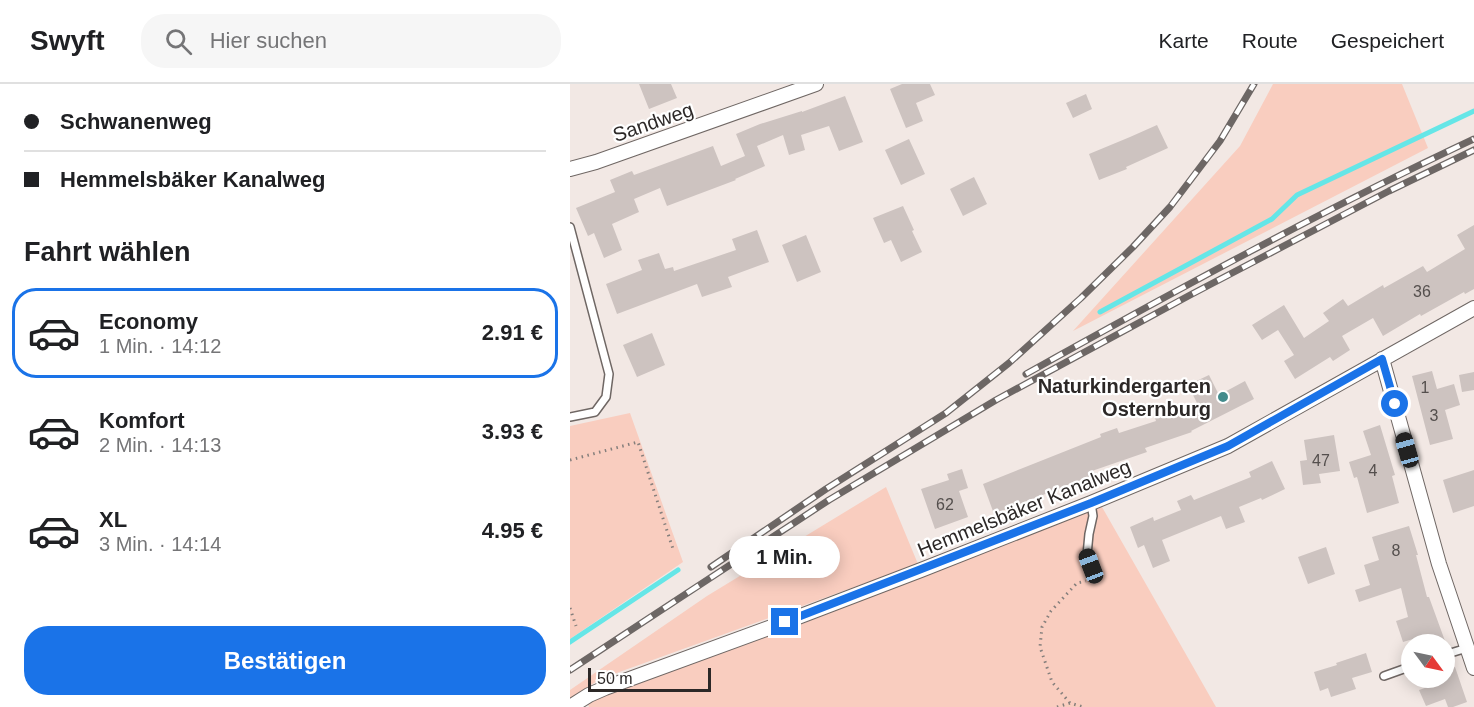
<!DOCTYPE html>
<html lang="de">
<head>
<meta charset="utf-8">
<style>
  body { margin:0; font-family:Helvetica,sans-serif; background:#f6f6f6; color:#202124; height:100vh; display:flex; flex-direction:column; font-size:22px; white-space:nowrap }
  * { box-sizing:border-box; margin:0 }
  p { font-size:20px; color:#757577 }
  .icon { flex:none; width:33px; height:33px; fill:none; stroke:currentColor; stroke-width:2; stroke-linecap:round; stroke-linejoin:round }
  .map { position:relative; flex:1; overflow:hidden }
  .drawer { display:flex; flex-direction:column; background:#fff; width:570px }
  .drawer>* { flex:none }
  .top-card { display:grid; align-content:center; height:132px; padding:0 24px; background:#fff }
  .needle { width:39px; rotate:123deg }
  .controls { position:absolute; left:831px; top:550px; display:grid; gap:12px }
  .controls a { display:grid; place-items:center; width:54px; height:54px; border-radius:50%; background:#fff; box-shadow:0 3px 15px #0003; font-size:30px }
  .scale { position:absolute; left:18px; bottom:15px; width:123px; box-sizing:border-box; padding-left:6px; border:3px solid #2c2827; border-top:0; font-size:16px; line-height:21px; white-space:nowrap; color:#2c2827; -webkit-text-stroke:4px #fff; paint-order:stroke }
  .end { position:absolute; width:27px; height:27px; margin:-14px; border:8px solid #1a73e8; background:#fff; box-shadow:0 0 0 3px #fff }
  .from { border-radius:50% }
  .bubble { position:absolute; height:42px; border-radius:21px; background:#fff; box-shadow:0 3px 15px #0003; font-size:20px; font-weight:800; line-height:42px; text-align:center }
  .car { position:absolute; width:18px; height:36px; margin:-18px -9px; border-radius:8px; box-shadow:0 0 4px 2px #0007; background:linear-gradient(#222 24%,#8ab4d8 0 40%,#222 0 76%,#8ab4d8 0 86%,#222 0) }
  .top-card b { display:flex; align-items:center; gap:21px; height:57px; font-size:22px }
  .top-card b+b { border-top:2px solid #e0e0e0 }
  .top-card i { width:15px; height:15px; background:#202124 }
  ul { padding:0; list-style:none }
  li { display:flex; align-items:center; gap:18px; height:90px; margin:0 12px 9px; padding:0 12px; border:3px solid transparent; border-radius:24px }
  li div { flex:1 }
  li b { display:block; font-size:22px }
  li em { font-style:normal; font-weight:800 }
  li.current { border-color:#1a73e8 }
  li>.icon { width:54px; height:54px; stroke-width:1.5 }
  h2 { padding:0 24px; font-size:27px; line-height:72px }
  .button { display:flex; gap:12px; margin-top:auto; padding:12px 24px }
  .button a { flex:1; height:69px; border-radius:24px; background:#1a73e8; color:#fff; font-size:24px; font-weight:800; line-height:69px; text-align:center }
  header { display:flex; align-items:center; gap:36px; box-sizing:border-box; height:84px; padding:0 30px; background:#fff; border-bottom:2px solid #e0e0e0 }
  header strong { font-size:28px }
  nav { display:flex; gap:33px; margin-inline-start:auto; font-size:21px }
  .search { width:420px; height:54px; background:#f6f6f6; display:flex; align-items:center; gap:15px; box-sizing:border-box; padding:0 21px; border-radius:24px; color:#757577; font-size:22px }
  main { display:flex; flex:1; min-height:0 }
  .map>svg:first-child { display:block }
  .green { fill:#f9cdbf }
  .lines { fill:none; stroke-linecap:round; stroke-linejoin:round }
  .stream { stroke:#65e6e7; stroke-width:5 }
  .building { fill:#cdc3c0 }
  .lane-casing { stroke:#6f6764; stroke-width:10 }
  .street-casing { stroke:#6f6764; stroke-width:16 }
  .path { stroke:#857f7c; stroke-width:3; stroke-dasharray:1.5 4.5; stroke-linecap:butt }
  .lane { stroke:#fff; stroke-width:7 }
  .street { stroke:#fff; stroke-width:14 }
  .rail-casing { stroke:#6d6765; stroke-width:7 }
  .rail { stroke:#fff; stroke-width:4.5; stroke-dasharray:14; stroke-linecap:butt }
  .route { stroke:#1a73e8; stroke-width:8 }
  .poi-dot { fill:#438b8c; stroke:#fff; stroke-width:2 }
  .labels { text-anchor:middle; stroke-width:4.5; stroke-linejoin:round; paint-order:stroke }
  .number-label { font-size:16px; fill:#544f4d }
  .street-label { font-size:20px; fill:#2c2827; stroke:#fff }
  .poi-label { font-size:20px; font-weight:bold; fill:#2c2827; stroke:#fff; text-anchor:end }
</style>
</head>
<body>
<header>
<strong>Swyft</strong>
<div class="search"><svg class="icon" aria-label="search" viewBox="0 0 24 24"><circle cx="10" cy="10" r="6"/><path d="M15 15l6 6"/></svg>Hier suchen</div>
<nav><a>Karte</a><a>Route</a><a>Gespeichert</a></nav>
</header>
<main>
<section class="drawer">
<div class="top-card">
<b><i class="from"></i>Schwanenweg</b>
<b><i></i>Hemmelsbäker Kanalweg</b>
</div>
<h2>Fahrt wählen</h2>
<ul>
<li class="current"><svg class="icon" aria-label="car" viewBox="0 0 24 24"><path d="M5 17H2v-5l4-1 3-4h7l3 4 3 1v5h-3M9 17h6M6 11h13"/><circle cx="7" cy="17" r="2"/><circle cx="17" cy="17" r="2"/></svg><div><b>Economy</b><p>1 Min. · 14:12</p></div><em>2.91 €</em></li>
<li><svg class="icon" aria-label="car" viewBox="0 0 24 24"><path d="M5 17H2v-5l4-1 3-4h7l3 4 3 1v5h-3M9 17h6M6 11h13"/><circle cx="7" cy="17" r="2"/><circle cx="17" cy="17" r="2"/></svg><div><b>Komfort</b><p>2 Min. · 14:13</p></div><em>3.93 €</em></li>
<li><svg class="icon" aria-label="car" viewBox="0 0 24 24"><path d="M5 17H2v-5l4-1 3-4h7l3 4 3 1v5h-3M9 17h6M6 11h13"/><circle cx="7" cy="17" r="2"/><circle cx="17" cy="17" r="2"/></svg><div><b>XL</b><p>3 Min. · 14:14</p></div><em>4.95 €</em></li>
</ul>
<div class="button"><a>Bestätigen</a></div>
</section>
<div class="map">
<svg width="904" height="623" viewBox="0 0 904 623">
  <rect width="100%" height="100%" fill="#f2e8e4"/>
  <path class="green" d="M703 0H832L858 64 503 247 670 62Z
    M60 329 113 478 0 555V342Z
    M316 403 348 480 30 595 0 615V606L137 512Z
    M532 423 646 623H19L17 618 221 544Z"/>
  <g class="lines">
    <path class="stream" d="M530 228 702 135 727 111 904 27
      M0 558 108 486"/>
  </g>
  <path class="building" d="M69 0H101L107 14 79 25Z
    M332 0H360L365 11 346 19 353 37 336 44 320 5Z
    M516 10 522 25 503 34 496 19Z
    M275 12 293 58 269 67 259 42 231 51 235 66 219 71 213 51 187 62 195 82 165 95 166 96 97 122 90 104 64 115 69 128 42 140 52 166 34 174 24 149 18 152 6 124 45 108 40 96 62 87 64 91 143 62 151 82 175 72 166 50 190 40 232 27V28Z
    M587 41 598 64 556 83 557 85 529 96 519 70 560 53Z
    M339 55 355 90 331 101 315 66Z
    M404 93 417 120 393 132 380 105Z
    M333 122 344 146 342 147 352 168 331 178 321 156 314 159 303 134Z
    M904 141V205L895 210 894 208 851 232 850 230 813 252 803 234 772 252 780 266 763 277 760 273 725 295 714 277 724 271 708 246 692 256 682 241 714 221 734 254 759 237 753 229 773 215 778 222 813 201 814 204 853 182 857 188 895 165 887 151Z
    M187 146 199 178 158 193 162 203 132 213 127 200 47 230 36 200 72 186 68 176 89 169 95 185 103 183 104 187 166 166 162 155Z
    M236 151 251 188 227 198 212 161Z
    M82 249 95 281 67 293 53 261Z
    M862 287 867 305 884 300 890 321 875 326 883 355 860 361 842 292Z
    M904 288V306L892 308 889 291Z
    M639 291 649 311 675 297 684 315 621 347 622 348 575 364 577 368 519 388 521 392 424 430 413 400 531 353 530 350 547 344 549 349 586 337 585 334 627 319 618 301Z
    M810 341 825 391 822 392 829 419 797 429 787 393 784 394 779 378 801 371 793 347Z
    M764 351 770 387 749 390 751 399 733 401 730 377 737 376 734 356Z
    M702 377 715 405 692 416 691 414 669 423 675 438 656 445 651 432 592 456 600 477 583 484 574 461 568 464 560 443 583 433 584 437 611 426 607 417 621 411 624 416 681 393 679 388Z
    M392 385 398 404 389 407 398 433 365 445 351 405 379 396 377 390Z
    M904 386V422L883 429 873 396Z
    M839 442 848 471H846L857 513H859L875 557 863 561H852L850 553 833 558 826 537 838 533 831 504 789 518 785 506 800 501 794 481 809 476 802 453Z
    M756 463 765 490 738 500 728 473Z
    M796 569 802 588 782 594 786 605 761 613 758 604 750 607 744 588 767 581 766 579Z
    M885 583 897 618 883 623H878L875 615 856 622 849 606 866 600 864 594H874V587Z"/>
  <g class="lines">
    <defs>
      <path id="lane" d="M0 143 39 290 36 313 25 328 0 333
        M521 419 523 432 519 450 517 471 526 494
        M874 571 897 564
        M814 592 842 582"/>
      <path id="street" d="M0 85 26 78 246 0
        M812 275 869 480 904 584
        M0 623 19 611 35 604 215 538 351 486 521 419 658 362 904 224"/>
    </defs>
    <use href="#lane" class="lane-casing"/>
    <use href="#street" class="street-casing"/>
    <path class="path" d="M0 376 68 358 104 468
      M0 524 6 542
      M500 619 482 598 470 563 472 543 481 527 507 499 516 497
      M487 623 500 619 513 623"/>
    <use href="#lane" class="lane"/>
    <use href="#street" class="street"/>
    <defs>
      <path id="rail" d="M456 290C603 208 751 127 904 55
        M141 483 256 405 376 329 439 279 511 214 563 163 600 123 650 57 684 0
        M0 586 259 416 426 316 622 210 819 107 904 66"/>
    </defs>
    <use href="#rail" class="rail-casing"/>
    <use href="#rail" class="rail"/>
  </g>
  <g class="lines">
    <path class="route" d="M215 538 521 419 658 362 812 275 825 320"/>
  </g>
  <circle class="poi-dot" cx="653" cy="313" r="6"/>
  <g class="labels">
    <g class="number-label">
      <text x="852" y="213">36</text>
      <text x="855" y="309">1</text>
      <text x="864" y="337">3</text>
      <text x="751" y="382">47</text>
      <text x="803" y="392">4</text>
      <text x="375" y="426">62</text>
      <text x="826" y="472">8</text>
    </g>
    <g class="street-label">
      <text transform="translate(83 38) rotate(-19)" y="7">Sandweg</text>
      <text transform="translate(454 424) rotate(-22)" y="7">Hemmelsbäker Kanalweg</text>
    </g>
    <g class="poi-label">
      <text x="641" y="309">Naturkindergarten<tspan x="641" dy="23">Osternburg</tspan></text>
    </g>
  </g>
</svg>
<div class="controls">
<a><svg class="needle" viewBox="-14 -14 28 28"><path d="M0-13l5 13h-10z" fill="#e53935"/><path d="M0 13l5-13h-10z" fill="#757577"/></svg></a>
</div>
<div class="scale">50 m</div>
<i class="end from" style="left:825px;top:320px"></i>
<i class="end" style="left:215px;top:538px"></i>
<div class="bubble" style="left:159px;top:452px;width:111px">1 Min.</div>
<i class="car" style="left:837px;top:366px;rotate:344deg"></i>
<i class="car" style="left:521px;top:482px;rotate:339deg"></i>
</div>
</main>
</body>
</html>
